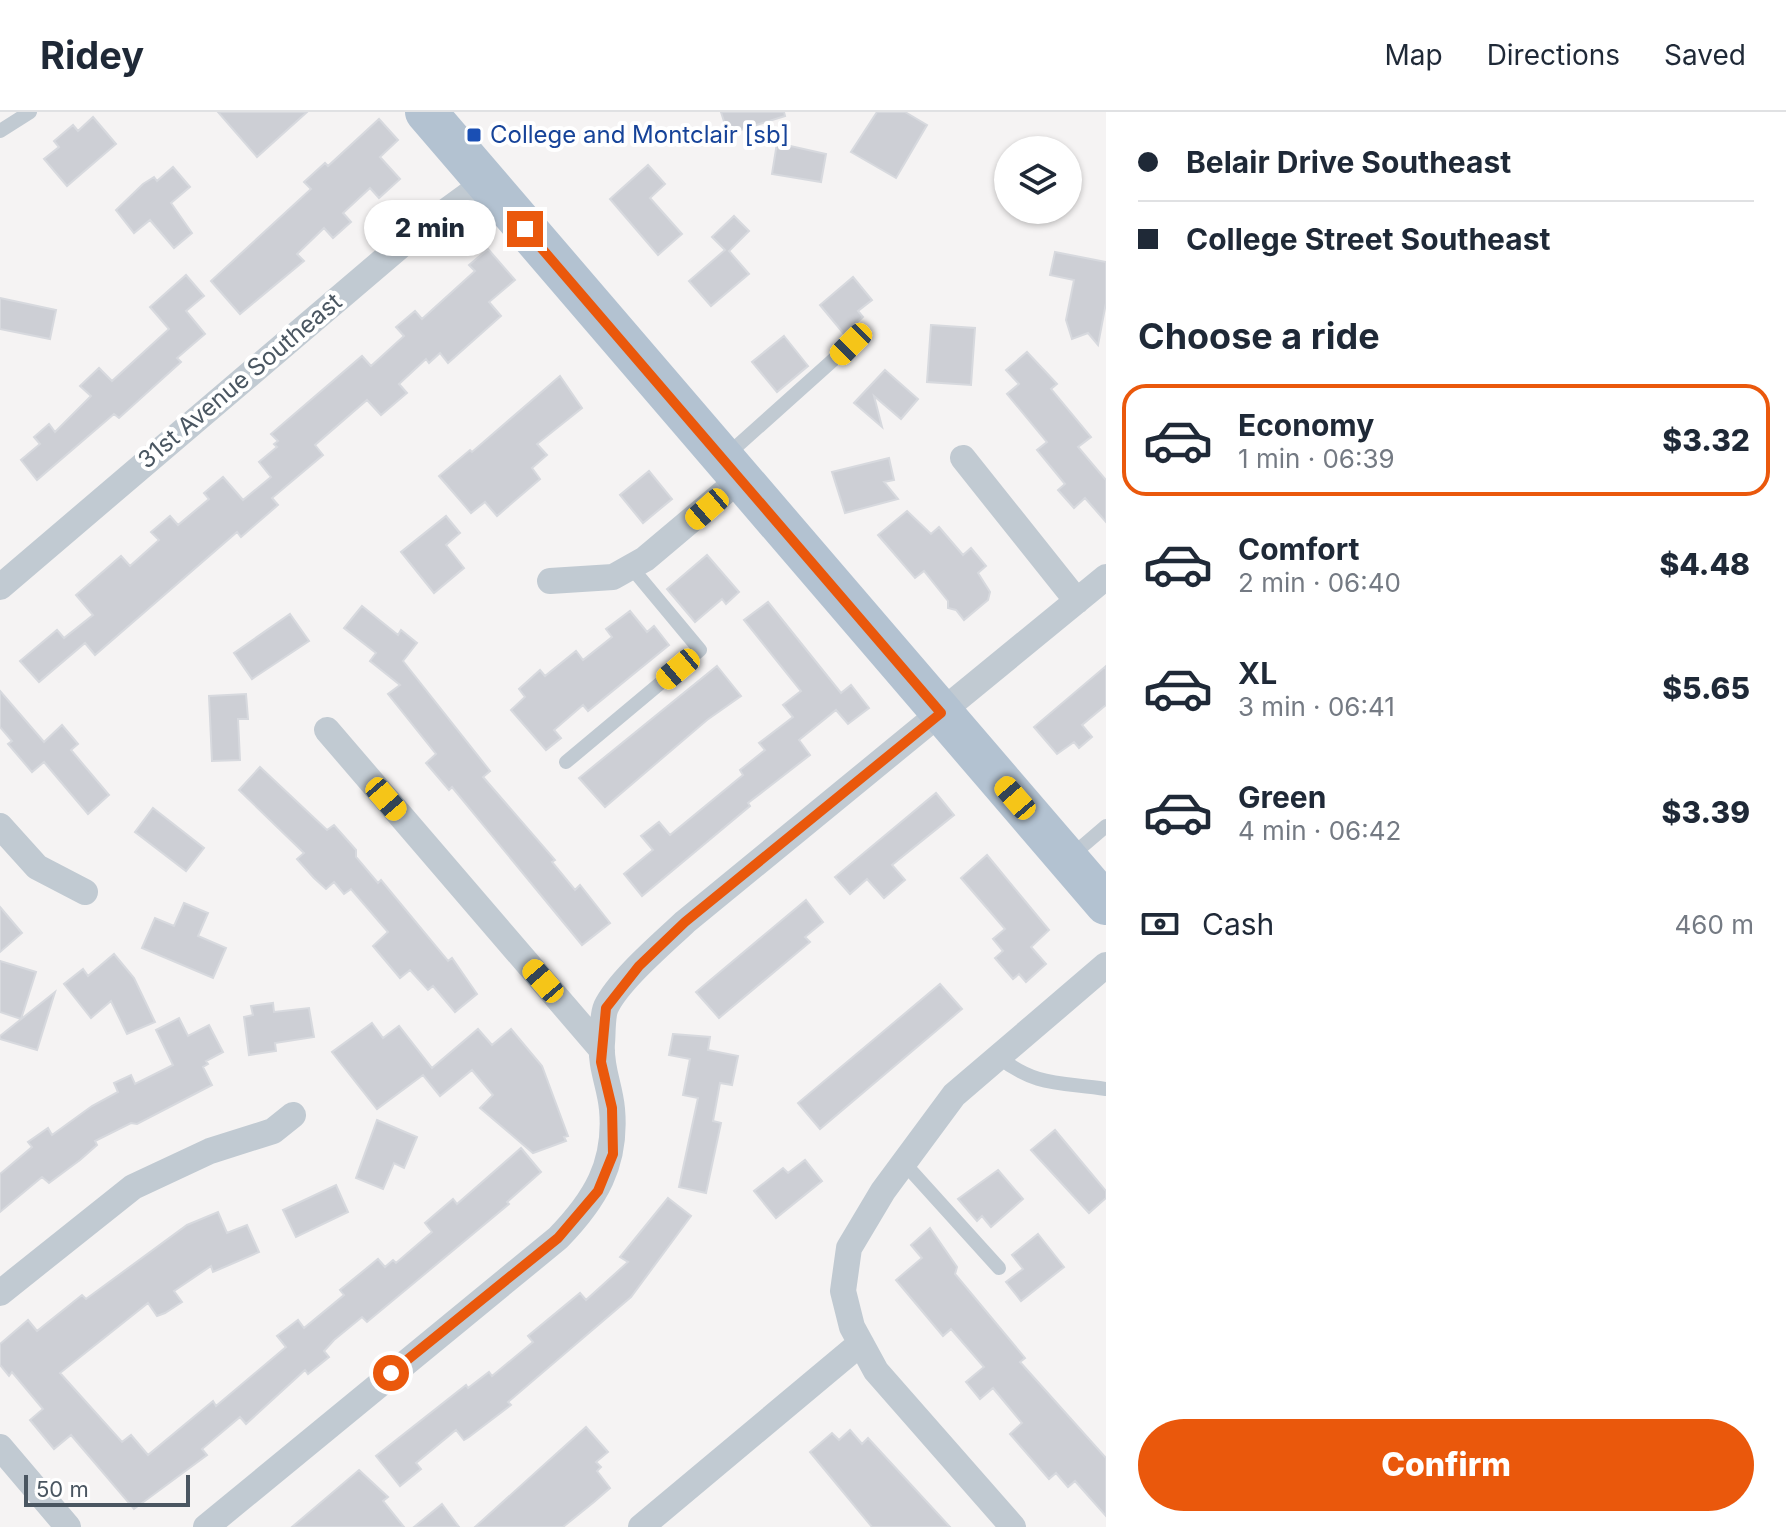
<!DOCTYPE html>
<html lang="en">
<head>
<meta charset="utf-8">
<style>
  body { margin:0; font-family:Inter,sans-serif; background:#f6f6f7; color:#1f2937; height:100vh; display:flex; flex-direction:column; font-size:30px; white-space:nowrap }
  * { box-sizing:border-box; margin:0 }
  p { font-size:26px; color:#747a83 }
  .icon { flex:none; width:44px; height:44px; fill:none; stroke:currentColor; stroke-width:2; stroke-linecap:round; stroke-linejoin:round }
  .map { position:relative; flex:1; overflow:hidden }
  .details { display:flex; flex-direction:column; background:#fff; width:680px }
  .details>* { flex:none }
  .banner { display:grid; align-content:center; height:176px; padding:0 32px; background:#fff }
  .controls { position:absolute; left:994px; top:24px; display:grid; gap:16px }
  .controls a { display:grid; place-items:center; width:88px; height:88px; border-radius:50%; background:#fff; box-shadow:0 2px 6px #0004; font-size:40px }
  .scale { position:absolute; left:24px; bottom:20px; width:166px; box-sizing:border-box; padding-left:8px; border:4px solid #4a5661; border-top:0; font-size:22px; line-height:28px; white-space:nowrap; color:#4a5661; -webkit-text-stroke:6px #fff; paint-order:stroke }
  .end { position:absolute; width:36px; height:36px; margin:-18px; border:10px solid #ea580c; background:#fff; box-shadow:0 0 0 4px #fff }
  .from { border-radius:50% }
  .bubble { position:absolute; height:56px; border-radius:28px; background:#fff; box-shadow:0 2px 6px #0004; font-size:26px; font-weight:800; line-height:56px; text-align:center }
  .car { position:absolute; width:24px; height:48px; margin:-24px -12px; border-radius:10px; box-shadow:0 0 6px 2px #0007; background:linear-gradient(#f5c518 24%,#345 0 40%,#f5c518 0 76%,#345 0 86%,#f5c518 0) }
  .banner b { display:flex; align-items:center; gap:28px; height:76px; font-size:30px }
  .banner b+b { border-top:2px solid #e0e1e3 }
  .banner i { width:20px; height:20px; background:#1f2937 }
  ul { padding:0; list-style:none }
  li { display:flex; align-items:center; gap:24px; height:112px; margin:0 16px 12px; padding:0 16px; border:4px solid transparent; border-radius:24px }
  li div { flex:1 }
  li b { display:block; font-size:30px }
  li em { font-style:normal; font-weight:800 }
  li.active { border-color:#ea580c }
  li>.icon { width:72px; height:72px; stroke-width:1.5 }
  h2 { padding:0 32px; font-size:36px; line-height:96px }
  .pay { display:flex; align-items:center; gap:20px; height:88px; padding:0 32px; font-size:30px }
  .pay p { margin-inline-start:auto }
  .button { display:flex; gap:16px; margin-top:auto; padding:16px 32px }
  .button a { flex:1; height:92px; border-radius:48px; background:#ea580c; color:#fff; font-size:32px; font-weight:800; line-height:92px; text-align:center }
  header { display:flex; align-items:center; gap:48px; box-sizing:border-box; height:112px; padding:0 40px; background:#fff; border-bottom:2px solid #e0e1e3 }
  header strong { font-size:38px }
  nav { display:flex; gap:44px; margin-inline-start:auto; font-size:28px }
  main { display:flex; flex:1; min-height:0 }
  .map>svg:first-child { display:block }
  .building { fill:#cdcfd5; stroke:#d7d9de; stroke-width:2 }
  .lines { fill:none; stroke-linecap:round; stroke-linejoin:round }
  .service { stroke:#c1cad2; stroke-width:14 }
  .minor { stroke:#c1cad2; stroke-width:26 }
  .primary { stroke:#b3c2d1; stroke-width:42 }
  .route { stroke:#ea580c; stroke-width:10 }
  .transit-dot { fill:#1a4fb4; stroke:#fff; stroke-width:3 }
  .labels { text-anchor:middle; stroke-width:8; stroke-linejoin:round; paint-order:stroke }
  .transit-label { font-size:24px; fill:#164399; stroke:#fff; text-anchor:start }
  .street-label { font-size:24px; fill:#4a5661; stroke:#fff }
</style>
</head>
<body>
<header>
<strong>Ridey</strong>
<nav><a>Map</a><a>Directions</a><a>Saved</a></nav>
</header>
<main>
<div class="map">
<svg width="1106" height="1415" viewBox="0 0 1106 1415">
  <rect width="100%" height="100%" fill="#f5f3f3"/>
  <path class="building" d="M218 0H307L257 45Z
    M721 0H784L785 4 728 22Z
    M877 0H905L927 13 896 66 851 40Z
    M93 5 116 32 67 74 44 47 59 35 54 29 73 13 78 19Z
    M379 7 398 28 380 45 400 67 379 86 370 76 343 101 351 110 333 126 324 116 297 142 304 149 240 202 211 169 311 77 304 70 325 51 328 54Z
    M777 31 826 42 821 70 772 62Z
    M648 53 665 72 650 86 682 122 658 143 610 87Z
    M173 55 190 75 171 91 192 121 174 136 150 108 134 121 116 98 143 72 154 65 157 69Z
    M734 104 749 119 729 139 749 162 711 194 689 169 725 138 712 125Z
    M488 137 515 168 489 190 501 204 448 251 440 241 429 251 426 247 399 272 407 281 381 303 367 288 315 333 323 343 272 386 278 393 241 425 237 420 95 543 85 531 39 570 20 549 57 518 64 526 93 503 76 483 121 444 130 454 159 428 151 420 170 404 178 413 209 387 204 381 223 365 243 388 271 365 259 350 277 335 274 332 278 329 271 322 362 244 371 254 404 224 396 215 415 199 422 207 475 159 469 153Z
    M1055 140 1106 150V191L1098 233 1088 221 1072 227 1066 208 1074 168 1050 163Z
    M186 163 204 184 186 199 205 222 177 246 181 250 119 306 114 302 37 368 21 348 40 332 34 325 49 312 55 320 91 284 80 274 99 256 112 269 169 217 150 195Z
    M853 165 872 188 858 199 863 205 844 222 820 193Z
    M0 186 56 198 50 227 0 217Z
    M931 213 975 216 971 273 927 270Z
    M784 224 808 254 777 280 752 250Z
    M1027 240 1057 272 1051 277 1091 325 1078 335 1106 368V410L1085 386 1074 396 1058 378 1065 372 1037 338 1047 330 1007 282 1019 272 1006 258Z
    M885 258 918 287 901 307 874 284 882 315 854 291Z
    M560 264 582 296 537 332 547 343 532 356 540 367 497 404 485 390 471 401 439 364 470 338 472 340Z
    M889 346 894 368 884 370 898 387 845 401 832 360Z
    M649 359 672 387 643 411 620 383Z
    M907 399 931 422 939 415 963 443 971 436 986 454 978 461 990 480 988 488 964 508 956 498 948 496V489L924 459 915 466 878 423Z
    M446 404 460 421 446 433 464 456 434 481 401 440Z
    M707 443 739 480 726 492 722 487 695 510 667 477Z
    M768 490 841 581 851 573 869 596 848 612 836 598 799 628 810 643 748 691 750 694 642 784 624 762 653 738 641 724 659 710 670 723 743 663 740 658 765 638 759 631 793 605 783 593 801 579 744 508Z
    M362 494 398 523 401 518 417 531 403 549 490 659 483 665 555 748 552 750 575 778 580 773 610 811 582 833 452 675 449 678 426 651 436 642 388 582 400 573 370 549 376 541 344 516Z
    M630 499 647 520 654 514 669 533 588 599 583 593 554 618 561 626 546 638 511 598 525 585 519 577 540 558 545 564 576 539 583 548 612 525 606 517Z
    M290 502 309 529 252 567 234 541Z
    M717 554 741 584 707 608 605 695 579 666Z
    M1106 554V593L1082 613 1092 625 1079 636 1074 630 1057 642 1034 615Z
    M0 579 44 630 62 613 78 632 71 638 109 683 88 702 44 650 32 660 8 632 12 629 0 615Z
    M246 582 248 607H238L240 648 212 649 209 584Z
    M260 655 327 718 334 713 356 738V745L378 771 381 768 448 849 452 846 477 882 455 900 433 874 428 878 410 858 400 866 373 834 388 820 351 777 344 782 334 770 326 777 314 766 297 747 304 741 239 678Z
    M936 681 954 703 892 753 905 768 884 786 867 767 850 782 835 765Z
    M153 696 204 736 186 759 135 720Z
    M987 743 1049 818 1031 835 1046 852 1026 870 1019 862 1013 867 995 846 1003 839 993 827 1005 817 961 766Z
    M806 788 823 810 805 825 810 830 719 906 696 880Z
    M184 791 208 801 198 824 226 836 213 866 142 836 155 806 174 814Z
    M0 795 22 821 0 840Z
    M114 842 134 866 155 910 127 922 111 889 91 906 64 872 83 857 88 864Z
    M0 849 36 860 21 907 0 900Z
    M940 872 962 897 820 1017 798 991Z
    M55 880 37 938 0 927V924Z
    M273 891 274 900 309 896 314 925 275 931 276 939 249 943 244 905 253 903 251 894Z
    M179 906 188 924 209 913 223 940 206 949 208 952 203 955 212 973 137 1012 131 1011 95 1029 97 1033 80 1048 49 1071 42 1065 0 1100V1062L32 1035 28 1030 48 1016 52 1023 92 994 118 980 114 971 131 963 135 972 173 953 156 918Z
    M372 911 383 926 399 914 432 956 478 917 492 933 511 917 542 954 568 1024 564 1025 566 1029 533 1041 480 996 493 983 472 958 440 984 423 963 377 997 332 940Z
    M673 922 710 925 708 938 738 944 732 973 720 971 713 1009 721 1011 706 1081 679 1075 698 986 683 983 690 947 669 943Z
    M377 1008 417 1025 404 1056 394 1051 383 1077 356 1066Z
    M1055 1018 1106 1079V1086L1089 1101 1031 1038Z
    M521 1036 541 1060 507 1090 509 1092 367 1210 362 1205 334 1228 324 1239 329 1245 308 1262 305 1258 246 1312 240 1305 202 1337 207 1343 134 1397 71 1323 54 1337 30 1308 43 1297 12 1260 9 1264 0 1253V1232L28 1208 37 1219 82 1183 86 1187 187 1113 218 1100 227 1121 247 1113 259 1140 213 1160 211 1154 174 1179 182 1190 165 1201 157 1204 148 1191 60 1261 122 1330 131 1323 148 1343 213 1289 216 1294 286 1235 277 1224 298 1208 304 1216 344 1183 340 1178 378 1147 385 1155 393 1148 396 1151 432 1120 425 1111 453 1087 457 1092Z
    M805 1048 822 1069 776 1106 754 1079 783 1056 788 1061Z
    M998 1058 1023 1087 991 1115 982 1104 977 1109 958 1087Z
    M336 1073 348 1100 296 1125 283 1098Z
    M668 1086 691 1104 631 1185 508 1290 511 1293 469 1325 464 1328 456 1318 416 1351 421 1357 400 1374 376 1344 466 1273 468 1276 489 1260 492 1264 533 1230 528 1224 580 1181 586 1188 628 1150 620 1145Z
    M930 1116 957 1155 955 1162 1025 1246 1020 1250 1106 1346V1404L1075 1369 1068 1375 1056 1361 1049 1367 1010 1322 1022 1311 993 1276 980 1287 966 1270 984 1255 951 1217 943 1224 896 1168 922 1146 911 1133Z
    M1038 1122 1064 1155 1021 1189 1006 1170 1023 1157 1012 1143Z
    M586 1315 608 1340 596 1350 601 1355 597 1359 610 1376 594 1390 563 1415H475Z
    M850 1318 862 1332 868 1326 950 1415H872L810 1340 832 1321 839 1328Z
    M359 1358 388 1385 383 1389 404 1415H292Z
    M442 1392 459 1415H414Z"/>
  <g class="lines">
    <path class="service" d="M0 19 30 0
      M726 344 851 232
      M566 650 700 538 631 455
      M1071 744 1106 714
      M999 945C1035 975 1062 970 1106 977
      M904 1051 999 1156"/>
    <path class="minor" d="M963 346 1077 489
      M550 469 613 465 645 447 740 367
      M0 475 412 124 486 70
      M327 618 602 938
      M0 714 37 755 85 780
      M0 1181 133 1075 210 1039 273 1019 293 1003
      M0 1335 68 1415
      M206 1415 558 1126C595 1088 617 1052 612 997 610 974 600 955 602 931 603 921 602 904 606 895 619 868 663 831 685 810L1106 465
      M641 1415 861 1231
      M1013 1415 876 1259 852 1215 843 1179 849 1136 883 1079 954 983 1106 853"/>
    <path class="primary" d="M426 0 1106 792"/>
  </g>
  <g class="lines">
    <path class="route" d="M391 1261 558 1126 598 1079 613 1042 612 996 601 950 606 896 639 854 685 810 941 601 525 117"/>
  </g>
  <rect class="transit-dot" x="466" y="15" width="16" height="16" rx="4"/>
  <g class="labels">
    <g class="transit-label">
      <text x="490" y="31">College and Montclair [sb]</text>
    </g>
    <g class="street-label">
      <text transform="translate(240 269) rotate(-40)" y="8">31st Avenue Southeast</text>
    </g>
  </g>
</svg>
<div class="controls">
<a><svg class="icon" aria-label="layers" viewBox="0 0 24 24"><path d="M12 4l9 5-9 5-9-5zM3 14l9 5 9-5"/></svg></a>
</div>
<div class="scale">50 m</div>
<i class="end from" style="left:391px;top:1261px"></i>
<i class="end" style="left:525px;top:117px"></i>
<div class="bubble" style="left:364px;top:88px;width:132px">2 min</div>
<i class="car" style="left:851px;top:232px;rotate:225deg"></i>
<i class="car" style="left:707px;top:397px;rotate:229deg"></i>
<i class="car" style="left:678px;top:557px;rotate:230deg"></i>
<i class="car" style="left:1015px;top:686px;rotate:319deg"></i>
<i class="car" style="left:386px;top:687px;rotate:139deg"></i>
<i class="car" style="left:543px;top:869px;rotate:319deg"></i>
</div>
<section class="details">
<div class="banner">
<b><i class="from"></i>Belair Drive Southeast</b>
<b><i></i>College Street Southeast</b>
</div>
<h2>Choose a ride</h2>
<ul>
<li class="active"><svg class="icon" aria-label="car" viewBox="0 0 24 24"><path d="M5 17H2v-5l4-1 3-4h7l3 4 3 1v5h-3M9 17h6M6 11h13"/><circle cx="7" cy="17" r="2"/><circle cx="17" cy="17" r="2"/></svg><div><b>Economy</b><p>1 min · 06:39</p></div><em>$3.32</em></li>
<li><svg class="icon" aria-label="car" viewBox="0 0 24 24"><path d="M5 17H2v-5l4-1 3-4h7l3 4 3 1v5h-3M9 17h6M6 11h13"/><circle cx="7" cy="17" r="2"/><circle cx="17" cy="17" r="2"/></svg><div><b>Comfort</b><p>2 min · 06:40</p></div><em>$4.48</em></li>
<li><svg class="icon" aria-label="car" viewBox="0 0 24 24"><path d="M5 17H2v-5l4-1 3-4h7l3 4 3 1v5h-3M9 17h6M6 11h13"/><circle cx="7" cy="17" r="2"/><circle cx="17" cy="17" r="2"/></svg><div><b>XL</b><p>3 min · 06:41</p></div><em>$5.65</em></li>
<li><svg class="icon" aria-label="car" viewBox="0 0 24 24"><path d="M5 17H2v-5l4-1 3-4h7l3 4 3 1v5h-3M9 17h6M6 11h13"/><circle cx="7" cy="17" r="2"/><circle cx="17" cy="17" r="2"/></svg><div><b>Green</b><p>4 min · 06:42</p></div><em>$3.39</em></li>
</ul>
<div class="pay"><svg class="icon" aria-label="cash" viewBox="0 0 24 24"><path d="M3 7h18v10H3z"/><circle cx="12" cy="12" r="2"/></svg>Cash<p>460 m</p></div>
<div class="button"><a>Confirm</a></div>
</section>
</main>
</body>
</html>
